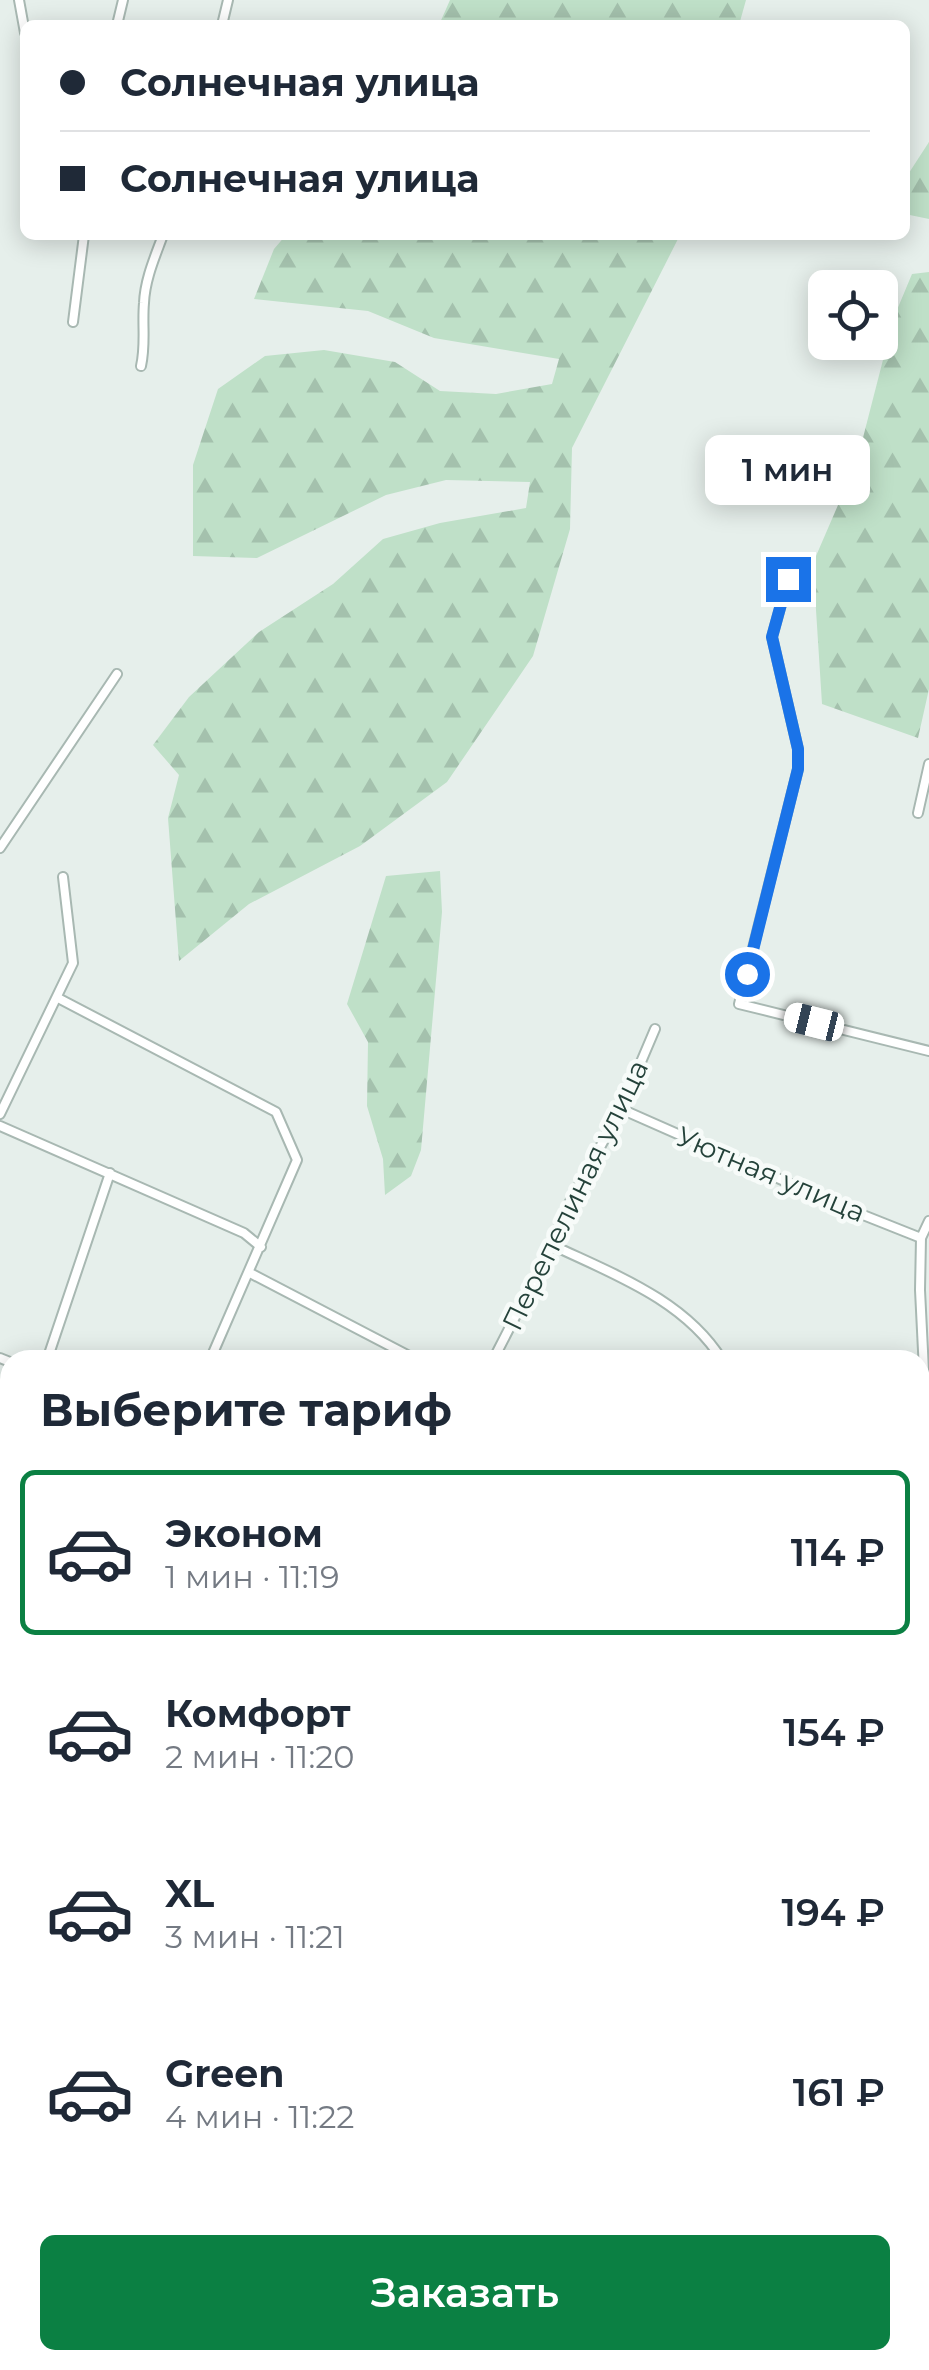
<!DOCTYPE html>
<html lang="ru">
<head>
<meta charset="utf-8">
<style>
  body { margin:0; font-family:Montserrat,sans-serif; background:#f6f6f7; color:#1f2937; height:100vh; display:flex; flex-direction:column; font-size:38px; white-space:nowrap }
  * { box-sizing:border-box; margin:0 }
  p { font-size:32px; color:#747a83 }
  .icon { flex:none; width:55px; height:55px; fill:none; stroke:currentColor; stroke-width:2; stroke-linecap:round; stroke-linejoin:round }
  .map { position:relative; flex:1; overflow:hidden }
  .sheet { position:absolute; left:0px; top:1350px; width:930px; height:1020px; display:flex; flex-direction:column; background:#fff; border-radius:30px 30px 0 0; box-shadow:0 5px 25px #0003 }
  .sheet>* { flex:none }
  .banner { position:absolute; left:20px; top:20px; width:890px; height:220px; border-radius:15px; box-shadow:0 5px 25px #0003; display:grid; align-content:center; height:220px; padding:0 40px; background:#fff }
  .tools { position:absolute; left:808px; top:270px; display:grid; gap:20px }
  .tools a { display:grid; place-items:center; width:90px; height:90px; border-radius:15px; background:#fff; box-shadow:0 5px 25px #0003; font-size:50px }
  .end { position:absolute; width:45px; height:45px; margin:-22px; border:12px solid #1a73e8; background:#fff; box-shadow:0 0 0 5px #fff }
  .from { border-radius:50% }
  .bubble { position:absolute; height:70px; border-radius:15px; background:#fff; box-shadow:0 5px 25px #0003; font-size:32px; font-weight:600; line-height:70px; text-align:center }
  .car { position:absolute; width:30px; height:60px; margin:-30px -15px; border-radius:12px; box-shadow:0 0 8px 2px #0007; background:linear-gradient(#fff 24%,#345 0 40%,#fff 0 76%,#345 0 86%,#fff 0) }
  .banner b { display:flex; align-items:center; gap:35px; height:95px; font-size:38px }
  .banner b+b { border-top:2px solid #e0e1e3 }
  .banner i { width:25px; height:25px; background:#1f2937 }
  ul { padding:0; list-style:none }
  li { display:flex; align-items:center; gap:30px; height:165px; margin:0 20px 15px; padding:0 20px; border:5px solid transparent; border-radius:15px }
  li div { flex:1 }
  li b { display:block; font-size:38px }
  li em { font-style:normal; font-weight:600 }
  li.selected { border-color:#0b8043 }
  li>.icon { width:90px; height:90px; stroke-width:1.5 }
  h2 { padding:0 40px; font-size:45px; line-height:120px }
  .action { display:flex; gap:20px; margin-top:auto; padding:20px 40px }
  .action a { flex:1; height:115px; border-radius:15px; background:#0b8043; color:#fff; font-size:40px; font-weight:600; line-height:115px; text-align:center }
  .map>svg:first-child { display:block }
  .built { fill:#d4dfda }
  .forest { fill:url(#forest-firs) }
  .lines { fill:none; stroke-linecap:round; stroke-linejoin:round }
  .minor-casing { stroke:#a8b8b2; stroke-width:12 }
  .minor { stroke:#fff; stroke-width:8 }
  .route { stroke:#1a73e8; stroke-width:12 }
  .labels { text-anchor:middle; stroke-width:9; stroke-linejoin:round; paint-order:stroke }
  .street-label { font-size:28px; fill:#24423a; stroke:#f7fbf9 }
</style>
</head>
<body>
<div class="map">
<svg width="929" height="2370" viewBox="0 0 929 2370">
  <defs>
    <pattern id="forest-firs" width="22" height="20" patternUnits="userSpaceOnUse" patternTransform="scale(2.5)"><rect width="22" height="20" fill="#bfe0c8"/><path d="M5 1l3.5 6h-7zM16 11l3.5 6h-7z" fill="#a4c1ad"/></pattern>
  </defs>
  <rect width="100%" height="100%" fill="#e6efeb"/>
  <path class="built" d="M10 1940V2099L0 2095V1945Z
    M925 2143 929 2145V2370H831L835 2360H920V2155Z
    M10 2300V2360H65L67 2370H0V2301Z"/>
  <path class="forest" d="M450 0H746L739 25H439Z
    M929 142V219L905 214V179Z
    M286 235H680L572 448 570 529 533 656 447 782 360 846 249 904 179 961 168 818 179 775 153 745 189 697 259 632 333 584 383 539 440 523 526 508 530 482 446 480 386 495 257 558 193 556V465L218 389 265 356 324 350 395 362 440 391 496 394 552 384 559 359 434 338 368 311 254 299 274 249Z
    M929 272V689L918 738 822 704 813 563 857 461 894 317 912 274Z
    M440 871 442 912 421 1150 411 1176 385 1195 383 1159 367 1106 368 1042 347 1004 386 876Z"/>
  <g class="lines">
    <defs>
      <path id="minor" d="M19 0 25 33
        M117 25 123 0
        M222 25 228 0
        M73 322 84 235
        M141 366C146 344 142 325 144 303 145 279 155 257 163 235
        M788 579 772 637 798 749V769L739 1004 929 1051
        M918 813 929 764
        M0 848 117 674
        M58 998 276 1112 297 1160 210 1360
        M621 1109 843 1207 921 1238
        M0 1114 73 963 63 877
        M0 1126 244 1233 261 1247
        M929 1221 921 1238 920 1290 929 1473
        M552 1245C613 1274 685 1300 722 1360
        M250 1273 417 1360
        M0 1358 10 1362
        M47 1360 110 1173
        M493 1360 552 1245 566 1209 621 1109 655 1029
        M0 1505 10 1474
        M920 1515H929
        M0 1537 10 1541
        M920 1639 925 1626 929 1550
        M920 1753 929 1757
        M920 1947 929 1951
        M350 2370 352 2360"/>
    </defs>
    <use href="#minor" class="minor-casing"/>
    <use href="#minor" class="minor"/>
  </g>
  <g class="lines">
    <path class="route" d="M747 974 798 769V749L772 637 788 579"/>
  </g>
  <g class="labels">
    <g class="street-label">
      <text transform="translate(771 1174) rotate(23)" y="10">Уютная улица</text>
      <text transform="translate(575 1195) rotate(-64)" y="10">Перепелиная улица</text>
    </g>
  </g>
</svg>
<div class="tools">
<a><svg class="icon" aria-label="locate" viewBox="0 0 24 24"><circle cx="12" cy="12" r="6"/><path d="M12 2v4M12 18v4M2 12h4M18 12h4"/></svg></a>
</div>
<i class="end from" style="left:747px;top:974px"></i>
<i class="end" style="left:788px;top:579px"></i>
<div class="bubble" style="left:705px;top:435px;width:165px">1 мин</div>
<i class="car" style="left:814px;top:1022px;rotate:284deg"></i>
<div class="banner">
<b><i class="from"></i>Солнечная улица</b>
<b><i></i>Солнечная улица</b>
</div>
<section class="sheet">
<h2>Выберите тариф</h2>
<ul>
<li class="selected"><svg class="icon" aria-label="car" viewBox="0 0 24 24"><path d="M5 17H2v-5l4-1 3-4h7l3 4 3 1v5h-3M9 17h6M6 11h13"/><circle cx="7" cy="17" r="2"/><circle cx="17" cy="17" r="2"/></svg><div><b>Эконом</b><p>1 мин · 11:19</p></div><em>114 ₽</em></li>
<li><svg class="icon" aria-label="car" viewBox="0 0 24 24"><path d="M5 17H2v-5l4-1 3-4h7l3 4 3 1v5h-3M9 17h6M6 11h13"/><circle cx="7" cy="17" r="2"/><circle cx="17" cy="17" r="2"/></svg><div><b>Комфорт</b><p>2 мин · 11:20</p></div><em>154 ₽</em></li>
<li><svg class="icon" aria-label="car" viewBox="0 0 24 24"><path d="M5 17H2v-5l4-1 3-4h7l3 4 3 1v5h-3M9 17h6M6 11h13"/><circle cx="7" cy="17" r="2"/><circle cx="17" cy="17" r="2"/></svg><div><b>XL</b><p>3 мин · 11:21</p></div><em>194 ₽</em></li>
<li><svg class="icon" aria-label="car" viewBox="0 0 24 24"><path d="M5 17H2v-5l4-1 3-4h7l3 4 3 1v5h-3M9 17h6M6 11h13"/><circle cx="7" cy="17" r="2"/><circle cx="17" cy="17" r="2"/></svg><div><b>Green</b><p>4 мин · 11:22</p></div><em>161 ₽</em></li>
</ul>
<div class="action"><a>Заказать</a></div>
</section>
</div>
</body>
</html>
